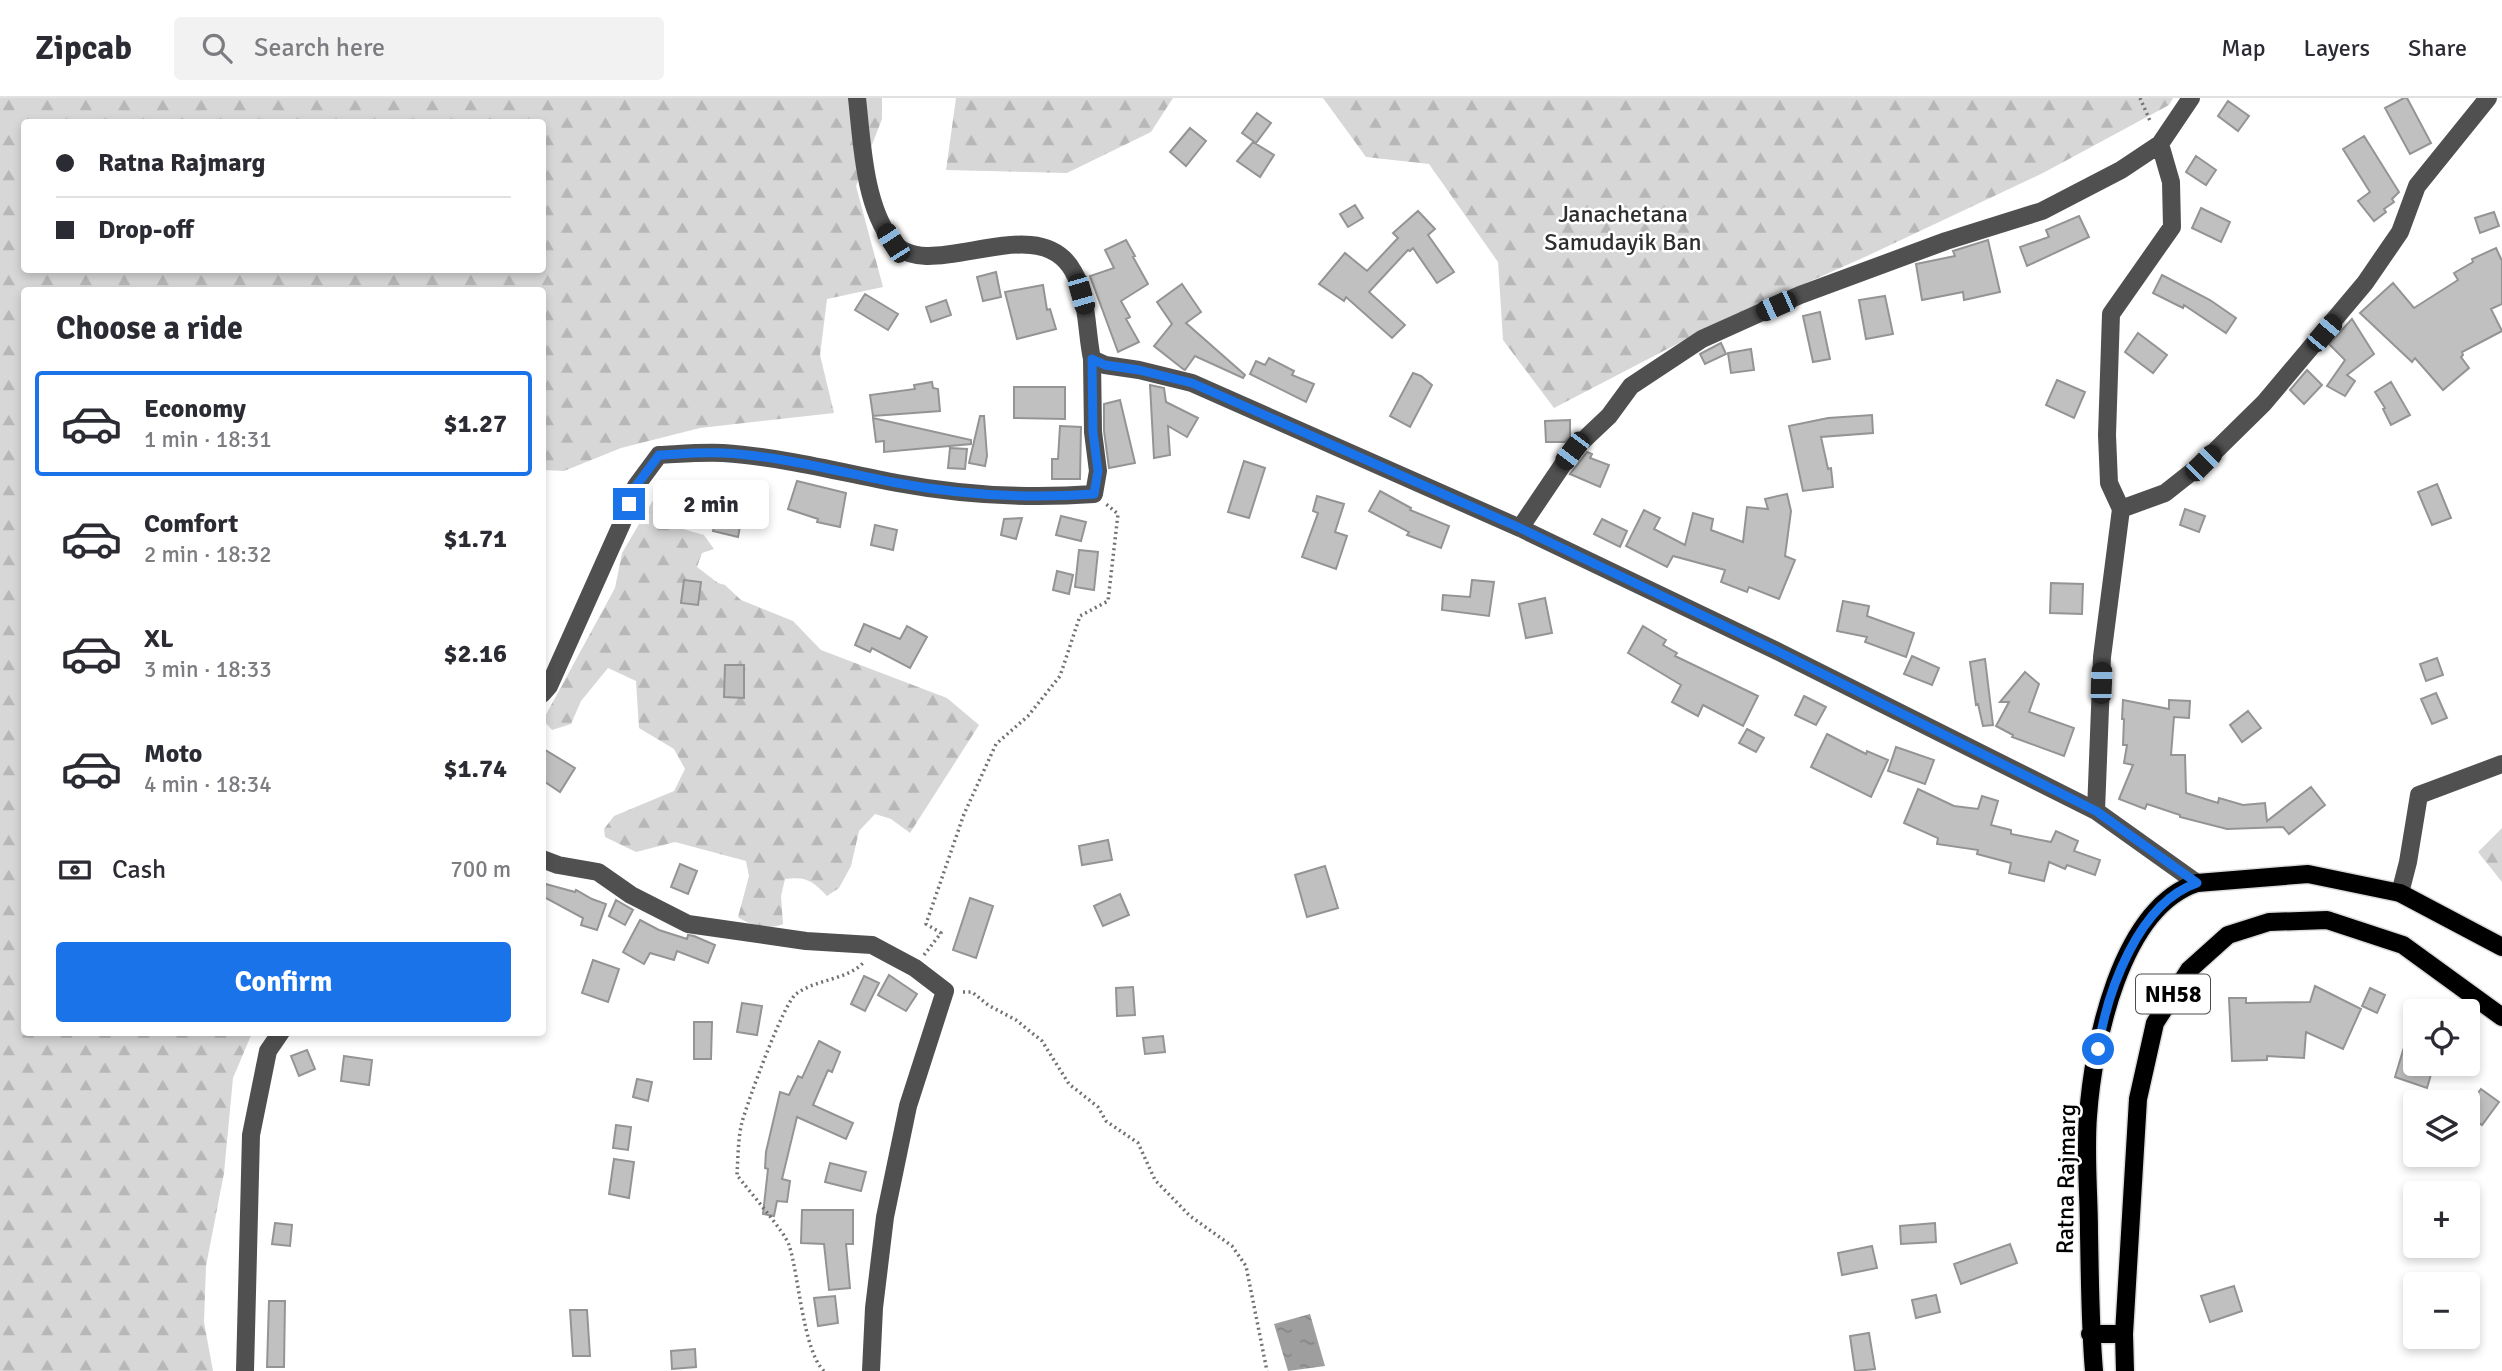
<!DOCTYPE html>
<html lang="en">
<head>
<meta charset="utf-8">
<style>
  body { margin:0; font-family:Signika,sans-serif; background:#f2f2f3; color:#2b2b33; height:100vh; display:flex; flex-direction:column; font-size:26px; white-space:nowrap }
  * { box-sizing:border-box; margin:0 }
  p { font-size:23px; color:#7c7c81 }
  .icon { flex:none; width:38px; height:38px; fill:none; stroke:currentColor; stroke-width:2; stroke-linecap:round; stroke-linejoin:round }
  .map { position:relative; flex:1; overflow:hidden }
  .drawer { position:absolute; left:21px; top:189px; width:525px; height:749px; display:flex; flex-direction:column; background:#fff; border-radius:7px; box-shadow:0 4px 10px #0003 }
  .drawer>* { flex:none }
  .hud { position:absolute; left:21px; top:21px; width:525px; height:154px; border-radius:7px; box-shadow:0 4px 10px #0003; display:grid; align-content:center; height:154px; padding:0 35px; background:#fff }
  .controls { position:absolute; left:2403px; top:901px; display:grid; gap:14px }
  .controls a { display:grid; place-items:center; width:77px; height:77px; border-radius:7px; background:#fff; box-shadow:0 4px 10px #0003; font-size:35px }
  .end { position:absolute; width:32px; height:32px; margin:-16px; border:9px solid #1a73e8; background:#fff; box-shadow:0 0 0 4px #fff }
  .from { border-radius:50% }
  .bubble { position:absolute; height:49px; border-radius:7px; background:#fff; box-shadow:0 4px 10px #0003; font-size:23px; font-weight:800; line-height:49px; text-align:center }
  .car { position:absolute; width:21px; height:42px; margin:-21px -10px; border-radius:9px; box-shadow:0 0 5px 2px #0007; background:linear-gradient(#222 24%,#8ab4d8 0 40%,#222 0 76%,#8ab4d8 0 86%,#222 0) }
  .hud b { display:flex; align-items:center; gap:24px; height:66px; font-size:26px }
  .hud b+b { border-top:2px solid #e1e1e2 }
  .hud i { width:18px; height:18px; background:#2b2b33 }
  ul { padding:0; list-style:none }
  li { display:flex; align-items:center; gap:21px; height:105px; margin:0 14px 10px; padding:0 21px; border:4px solid transparent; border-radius:7px }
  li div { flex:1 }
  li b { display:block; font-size:26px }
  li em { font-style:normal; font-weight:800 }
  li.selected { border-color:#1a73e8 }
  li>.icon { width:63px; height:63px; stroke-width:1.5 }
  h2 { padding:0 35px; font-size:32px; line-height:84px }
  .pay { display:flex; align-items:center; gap:18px; height:77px; padding:0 35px; font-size:26px }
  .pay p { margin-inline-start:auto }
  .button { display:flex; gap:14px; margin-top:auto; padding:14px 35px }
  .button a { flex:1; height:80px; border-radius:7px; background:#1a73e8; color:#fff; font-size:28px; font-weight:800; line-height:80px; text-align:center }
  header { display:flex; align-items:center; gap:42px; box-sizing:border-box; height:98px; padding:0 35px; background:#fff; border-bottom:2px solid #e1e1e2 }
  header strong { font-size:33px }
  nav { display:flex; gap:38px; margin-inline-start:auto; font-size:24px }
  .search { width:490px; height:63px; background:#f2f2f3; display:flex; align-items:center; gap:18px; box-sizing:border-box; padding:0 24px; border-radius:7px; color:#7c7c81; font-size:26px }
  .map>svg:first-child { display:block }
  .forest { fill:url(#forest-firs); fill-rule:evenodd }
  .water { fill:url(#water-ripples) }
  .building { fill:#c0c0c0; stroke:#949494; stroke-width:2 }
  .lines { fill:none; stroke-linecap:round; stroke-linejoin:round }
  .major-casing { stroke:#dbdbdb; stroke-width:21 }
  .path { stroke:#727272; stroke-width:3.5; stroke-dasharray:2 3.5; stroke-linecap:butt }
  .minor { stroke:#505050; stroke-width:18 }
  .major { stroke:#000; stroke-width:18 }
  .route { stroke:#1a73e8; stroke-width:9 }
  .labels { text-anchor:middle; stroke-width:5; stroke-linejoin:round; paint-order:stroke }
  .shield { fill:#fff; stroke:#4c4c4c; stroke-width:2 }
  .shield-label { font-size:23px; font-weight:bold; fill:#000 }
  .park-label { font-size:24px; fill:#2e2e2e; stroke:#fff }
  .street-label { font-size:24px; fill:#000; stroke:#fff }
</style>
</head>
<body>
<header>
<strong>Zipcab</strong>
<div class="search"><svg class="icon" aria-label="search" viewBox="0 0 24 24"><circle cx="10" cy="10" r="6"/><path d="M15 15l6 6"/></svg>Search here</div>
<nav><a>Map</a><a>Layers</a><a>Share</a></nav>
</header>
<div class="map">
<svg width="2502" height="1273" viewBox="0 0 2502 1273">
  <defs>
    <pattern id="forest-firs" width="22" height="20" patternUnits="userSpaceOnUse" patternTransform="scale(1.75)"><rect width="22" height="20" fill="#d7d7d7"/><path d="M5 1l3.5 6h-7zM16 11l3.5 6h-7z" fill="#b7b7b7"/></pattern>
    <pattern id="water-ripples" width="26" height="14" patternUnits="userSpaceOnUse" patternTransform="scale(1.75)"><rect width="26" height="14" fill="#9e9e9e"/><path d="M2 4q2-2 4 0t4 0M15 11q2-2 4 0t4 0" fill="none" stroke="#868686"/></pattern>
  </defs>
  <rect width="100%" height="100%" fill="#fff"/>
  <path class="forest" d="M0 0H882V21L856 88 883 189 827 201 820 257 834 315 700 330 621 350 564 373 543 372 542 192H24V934L252 935 233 980 224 1075 206 1168 204 1224 213 1273H0ZM24 24H542V172H24Z
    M956 0H1173L1151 34 1067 75 946 72Z
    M1323 0H2173L2169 7 2043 75 1867 158 1727 220 1554 310 1503 242 1498 164 1429 66 1366 59Z
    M659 392 672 398 668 420 676 429 704 437 714 451 702 455 697 469 718 485 725 487 741 502 793 523 821 552 947 600 979 627 910 735 891 721 875 716 859 733 851 768 839 790 827 798C813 783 806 778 785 781L781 798 783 826C771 832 748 827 738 819L749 778 746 763 675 744 636 754 605 739 604 731 614 718 674 693 685 671 674 651 639 630 636 583 608 570 581 603 571 626 552 632 543 622 615 490 622 455Z
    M2502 730V784L2478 754Z"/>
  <path class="water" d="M1310 1216 1325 1268 1288 1273 1274 1226Z"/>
  <path class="building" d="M2404 0H2407L2431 45 2410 56 2385 10Z
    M2228 3 2249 18 2238 33 2218 18Z
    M1257 15 1271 25 1256 45 1242 35Z
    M1190 30 1206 43 1186 68 1170 54Z
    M2364 38 2399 94 2392 101 2394 104 2384 111 2386 114 2374 123 2358 103 2370 94 2343 51Z
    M1253 44 1274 57 1260 79 1237 63Z
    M2196 58 2216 72 2206 87 2186 74Z
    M1355 107 1363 120 1348 129 1340 116Z
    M2201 110 2230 124 2221 144 2192 130Z
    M1418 113 1435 131 1428 137 1454 174 1437 185 1413 150 1410 153 1408 152 1369 194 1405 227 1392 240 1346 199 1344 203 1319 186 1345 155 1367 173 1398 140 1393 135Z
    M2494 114 2499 128 2480 135 2475 120Z
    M2079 118 2089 139 2027 168 2020 149 2049 139 2046 132Z
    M1126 142 1135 158 1133 159 1148 186 1121 203 1130 219 1126 221 1139 244 1118 254 1090 178 1114 170 1105 152Z
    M1988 142 2000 194 1964 202 1963 194 1922 202 1916 166 1955 158 1953 153Z
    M2496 150 2502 163V206L2491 211 2502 233 2462 254 2463 257 2461 259 2469 270 2443 292 2415 260 2412 264 2360 215 2393 185 2414 210 2458 182 2454 175 2473 164 2472 161Z
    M996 174 1001 199 983 203 977 179Z
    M2162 177 2210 202 2236 220 2226 235 2184 207 2183 210 2153 195Z
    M1182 186 1201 214 1186 225 1245 277 1243 280 1195 258 1185 272 1183 271 1154 248 1172 226 1157 204Z
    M1043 187 1047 212 1050 211 1056 231 1017 241 1005 194Z
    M865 196 898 216 888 232 855 212Z
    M1885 198 1893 236 1866 241 1859 202Z
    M946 202 951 217 931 224 926 209Z
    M1820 214 1830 261 1813 264 1803 218Z
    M2352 221 2374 256 2347 277 2355 283 2345 298 2327 288 2345 262 2329 246Z
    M2138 235 2167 257 2153 275 2125 254Z
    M1721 245 1726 256 1705 266 1700 256Z
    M1751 251 1754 272 1731 275 1728 255Z
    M1269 260 1294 273 1292 277 1314 286 1306 304 1250 276 1256 263 1265 267Z
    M2307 272 2322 287 2304 306 2290 292Z
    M1413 275 1421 278 1432 287 1410 329 1390 318Z
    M2057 282 2085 294 2074 320 2046 307Z
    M932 284 933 290 938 291 940 313 873 318 870 297 915 291 914 287Z
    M2391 284 2410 317 2391 327 2383 311 2385 310 2375 294Z
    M1150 287 1164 290 1166 304 1198 320 1187 339 1168 328 1170 357 1154 360Z
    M1014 289H1065V321L1014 320Z
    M1120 302 1135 365 1109 370 1104 333V306Z
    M1872 317 1873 335 1821 339 1828 371 1831 370 1833 389 1803 393 1789 328 1828 320Z
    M980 318H984L987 358 985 368 969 365Z
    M873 320 971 342V346L884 354V343L876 344Z
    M1570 322V339L1565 344H1546L1545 323Z
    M1060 328 1081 329 1080 381H1052V361H1058Z
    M950 350 967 351 965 371 948 370Z
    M1587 354 1592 356 1590 360 1609 367 1600 389 1570 376Z
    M1244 363 1265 370 1249 420 1228 414Z
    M797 383 846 395 840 429 817 424 818 421 788 411Z
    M2437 386 2451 420 2432 427 2418 394Z
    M1380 393 1411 410 1410 412 1449 428 1441 450 1407 437 1409 434 1369 413Z
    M1787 396 1791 413 1785 458 1795 462 1779 501 1749 489 1747 494 1721 484 1725 472 1673 458 1667 469 1626 448 1644 412 1660 420 1654 431 1685 447 1693 415 1713 421 1711 432 1743 444 1747 409 1768 411 1765 401Z
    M1317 398 1344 406 1335 434 1347 438 1336 471 1302 459 1318 415 1313 413Z
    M717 410 742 418 738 439 713 433Z
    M2185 411 2205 418 2199 434 2180 427Z
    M1061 418 1086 424 1081 443 1056 437Z
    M1022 420 1016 441 1001 437 1004 421Z
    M1602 421 1627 433 1620 449 1594 436Z
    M875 427 897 432 893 452 871 447Z
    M1079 452 1098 454 1094 492 1075 489Z
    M1057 473 1073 477 1069 496 1053 492Z
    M684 482 701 484 698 507 681 505Z
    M1472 482 1494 484 1489 518 1442 512 1443 497 1470 499Z
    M2051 485 2083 486 2082 516 2050 515Z
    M1545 500 1552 535 1526 540 1519 506Z
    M1843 503 1869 508 1867 518 1914 535 1906 559 1865 544 1867 539 1837 533Z
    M864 526 900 541 907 528 927 539 910 570 872 550 870 554 855 547Z
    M1643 528 1666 542 1663 547 1677 555 1675 558 1758 598 1743 628 1703 607 1698 618 1672 604 1681 587 1628 555Z
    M1912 558 1939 570 1932 587 1904 576Z
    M2437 560 2443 577 2426 583 2420 566Z
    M1985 561 1993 627 1983 628 1978 606 1976 607 1970 564Z
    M725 567H744V600L724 599Z
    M2025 574 2039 586 2029 614 2074 630 2064 658 2012 639 2013 637 1996 628 2009 604H2000Z
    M2436 595 2447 620 2432 626 2421 601Z
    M1804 598 1826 609 1816 627 1795 617Z
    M2123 602 2169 611V602L2190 603 2189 620 2174 619 2171 657H2185L2186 695 2218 705 2219 700 2243 707 2265 705 2267 723 2311 689 2325 707 2289 736 2283 729 2227 731 2180 719V717L2147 706 2145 711 2119 701 2133 667 2124 665 2127 647H2123L2124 621H2122Z
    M2248 613 2261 630 2242 644 2230 627Z
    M1747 631 1764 640 1756 654 1739 645Z
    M1827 636 1866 656 1867 653 1888 662 1871 699 1811 669Z
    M1896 649 1934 662 1925 686 1888 673Z
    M542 650 575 670 560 694 542 682Z
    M1918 691 1954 708 1978 711 1982 698 1998 703 1991 727 2011 732V736L2051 744 2056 733 2078 743 2074 753 2100 762 2095 777 2067 767 2065 771 2049 764 2044 783 2009 775 2011 765 1977 756 1978 752 1937 746 1938 740 1904 725Z
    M1108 742 1112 762 1082 767 1079 748Z
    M680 766 697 773 688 796 671 789Z
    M1325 768 1338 810 1307 819 1295 777Z
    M542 785 575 794 576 792 592 801 606 806 597 832 581 827 583 820 542 798Z
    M1120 796 1129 817 1103 828 1094 808Z
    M970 800 993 808 976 860 953 852Z
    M616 802 633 812 625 827 609 818Z
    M640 822 659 832 687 841 688 837 694 838 715 847 708 865 677 853 674 862 650 855 644 866 623 854Z
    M593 862 619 871 608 904 582 895Z
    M889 877 917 896 906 913 878 897Z
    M864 878 879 885 865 913 851 906Z
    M2315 888 2361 911 2343 951 2306 934 2304 960 2267 958V962L2232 963 2229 900H2246V905L2310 904Z
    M1133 889 1135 917 1117 918 1116 890Z
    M2370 890 2385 897 2377 915 2362 908Z
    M742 905 762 908 757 937 737 934Z
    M694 924H712L711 961H694Z
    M2411 926H2415V966H2434L2427 990 2395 979Z
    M1163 938 1165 954 1145 956 1143 940Z
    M819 943 840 954 832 974 828 972 813 1007 853 1025 846 1041 797 1019 782 1081 790 1083 787 1104 777 1103 774 1118 763 1116 768 1071 765 1070 766 1054 780 994 789 997 798 978 802 980Z
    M307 952 315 971 299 978 291 958Z
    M344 958 372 962 369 987 341 983Z
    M637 981 652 984 648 1003 633 999Z
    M2481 991 2499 1004 2482 1027 2468 1017V1009Z
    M616 1027 631 1029 628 1052 613 1050Z
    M614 1061 634 1064 629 1100 609 1096Z
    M830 1065 866 1074 861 1093 825 1084Z
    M802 1112H853V1146H846L850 1190 829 1192 824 1146 801 1145Z
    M275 1125 292 1127 290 1148 272 1146Z
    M1935 1125 1936 1144 1901 1146 1900 1128Z
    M2010 1146 2017 1165 1961 1186 1954 1166Z
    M1872 1148 1877 1170 1842 1177 1838 1155Z
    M2234 1188 2242 1213 2210 1224 2201 1198Z
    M1936 1197 1940 1214 1916 1220 1912 1202Z
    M835 1198 838 1225 818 1228 814 1200Z
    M269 1203H285L284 1269H267Z
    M570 1212H587L590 1258H573Z
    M1869 1235 1875 1271 1855 1273 1850 1238Z
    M695 1251 696 1269 672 1271 671 1253Z"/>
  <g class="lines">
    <defs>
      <path id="major" d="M2090 1236H2124
        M2094 1273C2090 1227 2090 1181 2089 1135 2089 1097 2085 1057 2088 1018 2093 947 2120 810 2197 785L2308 776 2400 795 2502 849
        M2125 1273 2124 1236 2138 1001 2155 925 2189 872 2228 837 2269 824 2327 822 2403 847 2502 919"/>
    </defs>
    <use href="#major" class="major-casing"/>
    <path class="path" d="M2140 0 2151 25
      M924 857 941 835 926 826 964 716 996 646 1028 618 1060 578 1080 518 1108 503 1118 416 1106 406
      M963 894H972L988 907 1016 922 1042 943 1069 986 1098 1009 1106 1023 1138 1045 1155 1082 1190 1118 1232 1148 1246 1168 1267 1273
      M824 1273C803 1253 799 1177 789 1147 785 1134 748 1092 737 1077 738 1060 738 1040 742 1024 748 1003 783 906 796 896 816 881 847 882 863 865"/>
    <path class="minor" d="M857 0C862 44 864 107 892 143 927 189 1037 108 1073 173 1088 198 1086 233 1092 261L1105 267 1139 272 1192 285 1520 430 1781 555 2096 713 2197 785
      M2121 411 2165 395 2203 365 2264 305 2365 185 2400 134 2417 88 2488 0
      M1520 430 1572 353 1609 318 1631 288 1702 241 1800 197 1946 143 2042 113 2121 72 2160 46 2191 0
      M542 596 549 588 622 425 636 388 659 357C680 356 701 354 723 355 781 359 840 374 897 385 962 397 1028 401 1094 396L1098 373 1093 334 1092 261
      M2096 713 2102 559 2121 411 2109 385 2107 337 2111 216 2172 129 2171 84 2160 46
      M542 761 558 767 598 774 631 797 688 826 806 843 872 847 915 870 945 893 908 1008 885 1119 874 1210 871 1273
      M2400 795 2408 764 2419 697 2502 666
      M245 1273 251 1037 268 953 281 934"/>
    <use href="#major" class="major"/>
  </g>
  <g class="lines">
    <path class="route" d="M629 406 636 388 659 357C680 356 701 354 723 355 781 358 840 374 897 385 962 397 1028 401 1094 396L1098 373 1093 334 1092 261 1105 267 1139 272 1192 285 1520 430 1781 555 2096 713 2197 785C2138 805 2107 894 2098 951"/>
  </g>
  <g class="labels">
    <rect class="shield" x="2136" y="876.5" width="74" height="39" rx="5"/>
    <g class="shield-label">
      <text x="2173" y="904">NH58</text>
    </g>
    <g class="park-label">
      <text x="1623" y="124">Janachetana<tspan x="1623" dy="28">Samudayik Ban</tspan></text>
    </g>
    <g class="street-label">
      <text transform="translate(2066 1081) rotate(-89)" y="8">Ratna Rajmarg</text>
    </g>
  </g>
</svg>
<div class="controls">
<a><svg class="icon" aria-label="locate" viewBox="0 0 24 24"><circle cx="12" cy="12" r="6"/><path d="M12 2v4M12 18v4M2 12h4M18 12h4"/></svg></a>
<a><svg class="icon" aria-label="layers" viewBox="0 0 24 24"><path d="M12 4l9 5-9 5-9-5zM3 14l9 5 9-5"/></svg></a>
<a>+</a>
<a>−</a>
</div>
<i class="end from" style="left:2098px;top:951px"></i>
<i class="end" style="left:629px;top:406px"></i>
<div class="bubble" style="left:653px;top:382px;width:116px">2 min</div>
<i class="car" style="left:893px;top:145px;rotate:327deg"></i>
<i class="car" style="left:1081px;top:196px;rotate:164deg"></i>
<i class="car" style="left:1776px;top:208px;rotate:246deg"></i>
<i class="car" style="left:2324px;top:235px;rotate:40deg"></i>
<i class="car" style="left:1572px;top:353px;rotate:217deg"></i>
<i class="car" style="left:2203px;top:365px;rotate:45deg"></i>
<i class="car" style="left:2101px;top:585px;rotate:2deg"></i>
<div class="hud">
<b><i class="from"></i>Ratna Rajmarg</b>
<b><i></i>Drop-off</b>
</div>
<section class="drawer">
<h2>Choose a ride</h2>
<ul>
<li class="selected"><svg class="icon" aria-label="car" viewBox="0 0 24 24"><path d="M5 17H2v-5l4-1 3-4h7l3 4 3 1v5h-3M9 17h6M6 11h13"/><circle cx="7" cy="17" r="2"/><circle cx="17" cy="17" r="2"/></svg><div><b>Economy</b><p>1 min · 18:31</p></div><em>$1.27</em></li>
<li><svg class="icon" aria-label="car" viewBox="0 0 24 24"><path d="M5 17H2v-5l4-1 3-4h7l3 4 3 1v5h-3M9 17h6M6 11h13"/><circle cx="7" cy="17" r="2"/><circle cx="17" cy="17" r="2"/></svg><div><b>Comfort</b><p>2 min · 18:32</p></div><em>$1.71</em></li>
<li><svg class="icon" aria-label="car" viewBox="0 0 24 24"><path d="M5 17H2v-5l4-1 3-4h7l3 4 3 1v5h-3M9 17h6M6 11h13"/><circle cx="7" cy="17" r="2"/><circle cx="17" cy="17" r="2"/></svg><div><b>XL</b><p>3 min · 18:33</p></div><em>$2.16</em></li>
<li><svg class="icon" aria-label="car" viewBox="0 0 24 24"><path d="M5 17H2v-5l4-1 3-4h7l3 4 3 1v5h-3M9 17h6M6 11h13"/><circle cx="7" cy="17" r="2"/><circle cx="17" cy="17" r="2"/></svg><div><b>Moto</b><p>4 min · 18:34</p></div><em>$1.74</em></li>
</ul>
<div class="pay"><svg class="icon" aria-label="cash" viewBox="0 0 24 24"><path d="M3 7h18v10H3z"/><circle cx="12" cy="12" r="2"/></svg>Cash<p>700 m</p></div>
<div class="button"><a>Confirm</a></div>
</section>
</div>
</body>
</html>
